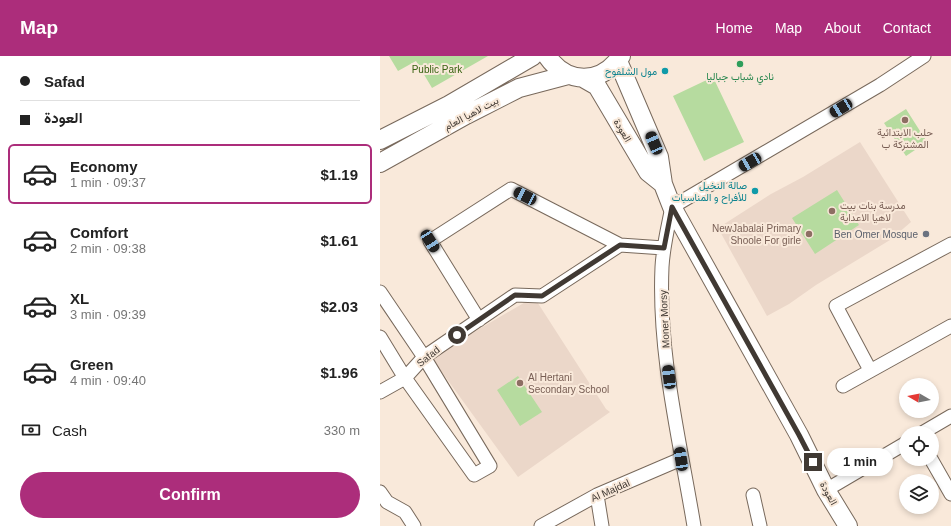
<!DOCTYPE html>
<html lang="en">
<head>
<meta charset="utf-8">
<style>
  body { margin:0; font-family:Helvetica,Vazirmatn,sans-serif; background:#f6f6f6; color:#222; height:100vh; display:flex; flex-direction:column; font-size:15px; white-space:nowrap }
  * { box-sizing:border-box; margin:0 }
  p { font-size:13px; color:#767676 }
  .icon { flex:none; width:22px; height:22px; fill:none; stroke:currentColor; stroke-width:2; stroke-linecap:round; stroke-linejoin:round }
  .map { position:relative; flex:1; overflow:hidden }
  .sheet { display:flex; flex-direction:column; background:#fff; width:380px }
  .sheet>* { flex:none }
  .hud { display:grid; align-content:center; height:88px; padding:0 20px; background:#fff }
  .needle { width:26px; rotate:279deg }
  .tools { position:absolute; left:519px; top:322px; display:grid; gap:8px }
  .tools a { display:grid; place-items:center; width:40px; height:40px; border-radius:50%; background:#fff; box-shadow:0 2px 6px #0003; font-size:20px }
  .end { position:absolute; width:18px; height:18px; margin:-9px; border:5px solid #403933; background:#fff; box-shadow:0 0 0 2px #fff }
  .from { border-radius:50% }
  .bubble { position:absolute; height:28px; border-radius:14px; background:#fff; box-shadow:0 2px 6px #0003; font-size:13px; font-weight:600; line-height:28px; text-align:center }
  .car { position:absolute; width:12px; height:24px; margin:-12px -6px; border-radius:5px; box-shadow:0 0 3px 1px #0007; background:linear-gradient(#222 24%,#8ab4d8 0 40%,#222 0 76%,#8ab4d8 0 86%,#222 0) }
  .hud b { display:flex; align-items:center; gap:14px; height:38px; font-size:15px }
  .hud b+b { border-top:1px solid #e0e0e0 }
  .hud i { width:10px; height:10px; background:#222 }
  ul { padding:0; list-style:none }
  li { display:flex; align-items:center; gap:12px; height:60px; margin:0 8px 6px; padding:0 12px; border:2px solid transparent; border-radius:6px }
  li div { flex:1 }
  li b { display:block; font-size:15px }
  li em { font-style:normal; font-weight:600 }
  li.on { border-color:#ac2d7b }
  li>.icon { width:36px; height:36px; stroke-width:1.5 }
  .pay { display:flex; align-items:center; gap:10px; height:44px; padding:0 20px; font-size:15px }
  .pay p { margin-inline-start:auto }
  .action { display:flex; gap:8px; margin-top:auto; padding:8px 20px }
  .action a { flex:1; height:46px; border-radius:24px; background:#ac2d7b; color:#fff; font-size:16px; font-weight:600; line-height:46px; text-align:center }
  header { display:flex; align-items:center; gap:24px; box-sizing:border-box; height:56px; padding:0 20px; background:#ac2d7b; color:#fff }
  header strong { font-size:19px }
  nav { display:flex; gap:22px; margin-inline-start:auto; font-size:14px }
  main { display:flex; flex:1; min-height:0 }
  .map>svg:first-child { display:block }
  .education { fill:#ebd7c9 }
  .green { fill:#b6db9f }
  .lines { fill:none; stroke-linecap:round; stroke-linejoin:round }
  .minor-casing { stroke:#78695c; stroke-width:15 }
  .secondary-casing { stroke:#78695c; stroke-width:20 }
  .minor { stroke:#fff; stroke-width:13 }
  .secondary { stroke:#fff; stroke-width:18 }
  .route { stroke:#403933; stroke-width:5 }
  .leisure-dot { fill:#2e9e5b; stroke:#f9e9da; stroke-width:1.5 }
  .culture-dot { fill:#0f9aa8; stroke:#f9e9da; stroke-width:1.5 }
  .education-dot { fill:#8d6e63; stroke:#f9e9da; stroke-width:1.5 }
  .worship-dot { fill:#6b7280; stroke:#f9e9da; stroke-width:1.5 }
  .labels { text-anchor:middle; stroke-width:4; stroke-linejoin:round; paint-order:stroke }
  .park-label { font-size:10px; fill:#386211; stroke:#f9e9da }
  .culture-label { font-size:10px; fill:#0d838f; stroke:#f9e9da; text-anchor:end }
  .leisure-label { font-size:10px; fill:#27864d; stroke:#f9e9da }
  .street-label { font-size:10px; fill:#403933; stroke:#f9e9da }
  .education-label { font-size:10px; fill:#785e54; stroke:#f9e9da; text-anchor:start }
  .worship-label { font-size:10px; fill:#5b616d; stroke:#f9e9da; text-anchor:end }
</style>
</head>
<body>
<header>
<strong>Map</strong>
<nav><a>Home</a><a>Map</a><a>About</a><a>Contact</a></nav>
</header>
<main>
<section class="sheet">
<div class="hud">
<b><i class="from"></i>Safad</b>
<b><i></i>العودة</b>
</div>
<ul>
<li class="on"><svg class="icon" aria-label="car" viewBox="0 0 24 24"><path d="M5 17H2v-5l4-1 3-4h7l3 4 3 1v5h-3M9 17h6M6 11h13"/><circle cx="7" cy="17" r="2"/><circle cx="17" cy="17" r="2"/></svg><div><b>Economy</b><p>1 min · 09:37</p></div><em>$1.19</em></li>
<li><svg class="icon" aria-label="car" viewBox="0 0 24 24"><path d="M5 17H2v-5l4-1 3-4h7l3 4 3 1v5h-3M9 17h6M6 11h13"/><circle cx="7" cy="17" r="2"/><circle cx="17" cy="17" r="2"/></svg><div><b>Comfort</b><p>2 min · 09:38</p></div><em>$1.61</em></li>
<li><svg class="icon" aria-label="car" viewBox="0 0 24 24"><path d="M5 17H2v-5l4-1 3-4h7l3 4 3 1v5h-3M9 17h6M6 11h13"/><circle cx="7" cy="17" r="2"/><circle cx="17" cy="17" r="2"/></svg><div><b>XL</b><p>3 min · 09:39</p></div><em>$2.03</em></li>
<li><svg class="icon" aria-label="car" viewBox="0 0 24 24"><path d="M5 17H2v-5l4-1 3-4h7l3 4 3 1v5h-3M9 17h6M6 11h13"/><circle cx="7" cy="17" r="2"/><circle cx="17" cy="17" r="2"/></svg><div><b>Green</b><p>4 min · 09:40</p></div><em>$1.96</em></li>
</ul>
<div class="pay"><svg class="icon" aria-label="cash" viewBox="0 0 24 24"><path d="M3 7h18v10H3z"/><circle cx="12" cy="12" r="2"/></svg>Cash<p>330 m</p></div>
<div class="action"><a>Confirm</a></div>
</section>
<div class="map">
<svg width="571" height="470" viewBox="0 0 571 470">
  <rect width="100%" height="100%" fill="#f9e9da"/>
  <path class="education" d="M480 86 531 166 510 184 436 229 409 248 387 260 338 172 391 138 423 121Z
    M154 241 226 353 230 356 138 421 51 301Z"/>
  <path class="green" d="M9 0H108L52 32 36 5 18 15Z
    M333 21 364 86 324 105 293 40Z
    M526 53 547 86 526 100 504 67Z
    M457 134 479 169 435 198 412 162Z
    M138 320 162 356 140 370 117 334Z"/>
  <g class="lines">
    <defs>
      <path id="minor" d="M0 236 44 301 110 410 94 419 25 322 0 281
        M99 264 50 185 131 133 240 189
        M490 314 456 250 571 188
        M463 330 571 270
        M0 336 25 322 44 301 135 239 162 240 240 189 284 192
        M542 377 571 360
        M551 403 571 438
        M446 434 526 387
        M0 436 7 446 25 456 34 470
        M217 439 222 470
        M373 439 380 470
        M161 470 217 439 301 403
        M314 470C300 385 278 298 282 211 283 191 288 171 292 151L500 29 544 0"/>
      <path id="secondary" d="M167 0C187 29 221 29 241 0
        M238 5 279 101 283 128 292 151 419 379 446 434 468 470
        M203 22 217 30 268 116 283 128
        M0 84 69 49 153 0
        M0 107 86 59 139 32 188 19"/>
    </defs>
    <use href="#minor" class="minor-casing"/>
    <use href="#secondary" class="secondary-casing"/>
    <use href="#minor" class="minor"/>
    <use href="#secondary" class="secondary"/>
  </g>
  <g class="lines">
    <path class="route" d="M77 279 135 239 162 240 240 189 284 192 292 151 419 379 433 406"/>
  </g>
  <circle class="leisure-dot" cx="360" cy="8" r="4"/>
  <g class="culture-dot">
    <circle cx="285" cy="15" r="4"/>
    <circle cx="375" cy="135" r="4"/>
  </g>
  <g class="education-dot">
    <circle cx="525" cy="64" r="4"/>
    <circle cx="452" cy="155" r="4"/>
    <circle cx="429" cy="178" r="4"/>
    <circle cx="140" cy="327" r="4"/>
  </g>
  <circle class="worship-dot" cx="546" cy="178" r="4"/>
  <g class="labels">
    <g class="park-label">
      <text x="57" y="17">Public Park</text>
    </g>
    <g class="culture-label">
      <text x="277" y="19">مول الشلفوح</text>
      <text x="367" y="133">صالة النخيل<tspan x="367" dy="12">للأفراح و المناسبات</tspan></text>
    </g>
    <g class="leisure-label">
      <text x="360" y="24">نادي شباب جباليا</text>
    </g>
    <g class="street-label">
      <text transform="translate(91 57) rotate(-28)" y="4">بيت لاهيا العام</text>
      <text transform="translate(243 74) rotate(59)" y="4">العودة</text>
      <text transform="translate(284 263) rotate(-93)" y="4">Moner Morsy</text>
      <text transform="translate(48 300) rotate(-39)" y="4">Safad</text>
      <text transform="translate(230 434) rotate(-24)" y="4">Al Majdal</text>
      <text transform="translate(449 437) rotate(61)" y="4">العودة</text>
    </g>
    <g class="education-label">
      <text x="525" y="80" text-anchor="middle">حلب الابتدائية<tspan x="525" dy="12">المشتركة ب</tspan></text>
      <text x="460" y="153">مدرسة بنات بيت<tspan x="460" dy="12">لاهيا الاعداية</tspan></text>
      <text x="421" y="176" text-anchor="end">NewJabalai Primary<tspan x="421" dy="12">Shoole For girle</tspan></text>
      <text x="148" y="325">Al Hertani<tspan x="148" dy="12">Secondary School</tspan></text>
    </g>
    <g class="worship-label">
      <text x="538" y="182">Ben Omer Mosque</text>
    </g>
  </g>
</svg>
<div class="tools">
<a><svg class="needle" viewBox="-14 -14 28 28"><path d="M0-13l5 13h-10z" fill="#e53935"/><path d="M0 13l5-13h-10z" fill="#767676"/></svg></a>
<a><svg class="icon" aria-label="locate" viewBox="0 0 24 24"><circle cx="12" cy="12" r="6"/><path d="M12 2v4M12 18v4M2 12h4M18 12h4"/></svg></a>
<a><svg class="icon" aria-label="layers" viewBox="0 0 24 24"><path d="M12 4l9 5-9 5-9-5zM3 14l9 5 9-5"/></svg></a>
</div>
<i class="end from" style="left:77px;top:279px"></i>
<i class="end" style="left:433px;top:406px"></i>
<div class="bubble" style="left:447px;top:392px;width:66px">1 min</div>
<i class="car" style="left:461px;top:52px;rotate:239deg"></i>
<i class="car" style="left:274px;top:87px;rotate:337deg"></i>
<i class="car" style="left:370px;top:106px;rotate:240deg"></i>
<i class="car" style="left:145px;top:140px;rotate:297deg"></i>
<i class="car" style="left:50px;top:185px;rotate:148deg"></i>
<i class="car" style="left:289px;top:321px;rotate:353deg"></i>
<i class="car" style="left:301px;top:403px;rotate:351deg"></i>
</div>
</main>
</body>
</html>
